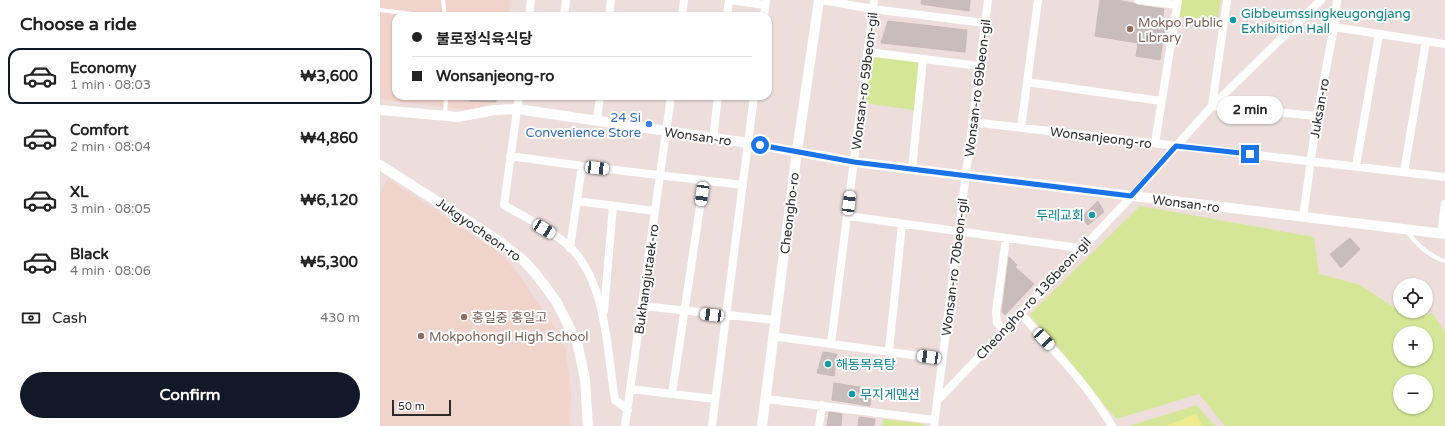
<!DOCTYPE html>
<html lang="en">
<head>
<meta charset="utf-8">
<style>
  body { margin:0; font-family:"Varela Round","Noto Sans KR",sans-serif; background:#f6f6f6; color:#222; height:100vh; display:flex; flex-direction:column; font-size:15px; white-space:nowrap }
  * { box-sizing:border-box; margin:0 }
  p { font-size:13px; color:#767676 }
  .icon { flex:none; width:22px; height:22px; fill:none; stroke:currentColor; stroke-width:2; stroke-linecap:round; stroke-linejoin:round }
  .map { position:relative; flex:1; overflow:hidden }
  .details { display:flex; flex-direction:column; background:#fff; width:380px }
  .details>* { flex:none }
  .guide { position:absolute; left:12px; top:12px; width:380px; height:88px; border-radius:12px; box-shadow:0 1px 3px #0004; display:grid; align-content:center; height:88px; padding:0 20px; background:#fff }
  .controls { position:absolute; left:1013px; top:278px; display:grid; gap:8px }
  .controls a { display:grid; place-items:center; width:40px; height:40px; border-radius:50%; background:#fff; box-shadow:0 1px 3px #0004; font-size:20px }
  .scale { position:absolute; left:12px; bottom:10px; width:59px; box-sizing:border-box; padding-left:4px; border:2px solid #2b2b2b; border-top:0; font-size:11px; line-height:14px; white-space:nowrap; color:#2b2b2b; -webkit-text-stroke:3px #fff; paint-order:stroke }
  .end { position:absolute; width:18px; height:18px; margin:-9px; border:5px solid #1a73e8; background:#fff; box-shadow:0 0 0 2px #fff }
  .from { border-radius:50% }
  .bubble { position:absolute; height:28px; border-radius:14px; background:#fff; box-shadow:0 1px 3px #0004; font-size:13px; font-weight:700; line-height:28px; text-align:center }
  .car { position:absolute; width:12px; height:24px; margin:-12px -6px; border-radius:5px; box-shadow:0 0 3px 1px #0007; background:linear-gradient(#fff 24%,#345 0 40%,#fff 0 76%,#345 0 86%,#fff 0) }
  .guide b { display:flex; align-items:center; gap:14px; height:38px; font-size:15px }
  .guide b+b { border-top:1px solid #e0e0e0 }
  .guide i { width:10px; height:10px; background:#222 }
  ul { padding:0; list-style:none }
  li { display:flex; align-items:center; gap:12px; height:56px; margin:0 8px 6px; padding:0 12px; border:2px solid transparent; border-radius:12px }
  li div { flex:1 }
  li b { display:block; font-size:15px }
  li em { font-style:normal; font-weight:700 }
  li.selected { border-color:#111827 }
  li>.icon { width:36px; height:36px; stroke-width:1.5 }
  h2 { padding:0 20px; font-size:18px; line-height:48px }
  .pay { display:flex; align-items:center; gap:10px; height:44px; padding:0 20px; font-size:15px }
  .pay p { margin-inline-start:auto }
  .action { display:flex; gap:8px; margin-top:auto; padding:8px 20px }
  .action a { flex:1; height:46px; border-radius:24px; background:#111827; color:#fff; font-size:16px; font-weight:700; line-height:46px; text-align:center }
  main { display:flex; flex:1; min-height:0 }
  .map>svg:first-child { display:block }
  .education { fill:#f0d3cb }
  .green { fill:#d5e696; fill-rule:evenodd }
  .pitch { fill:#eeec91 }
  .building { fill:#c9bdbb; stroke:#c9b9b6 }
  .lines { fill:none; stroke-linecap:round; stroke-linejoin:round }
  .service { stroke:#fff; stroke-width:4 }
  .minor { stroke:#fff; stroke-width:8 }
  .tertiary { stroke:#fff; stroke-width:10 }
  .route { stroke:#1a73e8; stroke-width:5 }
  .culture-dot { fill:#0f9aa8; stroke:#fff; stroke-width:1.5 }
  .education-dot { fill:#8d6e63; stroke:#fff; stroke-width:1.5 }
  .shop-dot { fill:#3f7fe0; stroke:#fff; stroke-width:1.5 }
  .labels { text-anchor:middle; stroke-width:4; stroke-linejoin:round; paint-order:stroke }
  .culture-label { font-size:13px; fill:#0d838f; stroke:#fff; text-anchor:start }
  .education-label { font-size:13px; fill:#785e54; stroke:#fff; text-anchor:start }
  .street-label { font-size:13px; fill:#2b2b2b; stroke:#fff }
  .shop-label { font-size:13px; fill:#366cbe; stroke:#fff; text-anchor:end }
</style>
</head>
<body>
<main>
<section class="details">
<h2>Choose a ride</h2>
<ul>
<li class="selected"><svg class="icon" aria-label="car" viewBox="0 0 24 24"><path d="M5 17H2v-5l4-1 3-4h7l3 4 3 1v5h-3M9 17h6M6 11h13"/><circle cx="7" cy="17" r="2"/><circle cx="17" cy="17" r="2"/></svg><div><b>Economy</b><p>1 min · 08:03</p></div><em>₩3,600</em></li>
<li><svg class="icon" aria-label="car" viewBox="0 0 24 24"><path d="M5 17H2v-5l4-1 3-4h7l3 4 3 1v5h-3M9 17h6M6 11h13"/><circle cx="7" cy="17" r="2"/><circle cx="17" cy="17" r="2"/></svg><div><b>Comfort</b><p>2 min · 08:04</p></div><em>₩4,860</em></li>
<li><svg class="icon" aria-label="car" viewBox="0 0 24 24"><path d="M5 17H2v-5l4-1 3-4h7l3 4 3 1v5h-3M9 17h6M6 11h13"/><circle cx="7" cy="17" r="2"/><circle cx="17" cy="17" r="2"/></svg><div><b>XL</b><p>3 min · 08:05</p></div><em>₩6,120</em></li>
<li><svg class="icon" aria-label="car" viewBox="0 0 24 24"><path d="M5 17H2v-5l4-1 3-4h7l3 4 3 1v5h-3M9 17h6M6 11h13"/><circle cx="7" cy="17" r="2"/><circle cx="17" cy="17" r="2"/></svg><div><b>Black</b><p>4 min · 08:06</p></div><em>₩5,300</em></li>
</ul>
<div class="pay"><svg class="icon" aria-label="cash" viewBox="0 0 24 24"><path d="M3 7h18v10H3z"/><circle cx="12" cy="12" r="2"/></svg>Cash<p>430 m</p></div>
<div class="action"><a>Confirm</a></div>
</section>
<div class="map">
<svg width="1065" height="426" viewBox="0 0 1065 426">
  <rect width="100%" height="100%" fill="#eddedc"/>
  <path class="education" d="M0 0H130L128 16H16V96H116V102L87 110 0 99Z
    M8 178 121 254 135 269 179 334 186 351 191 393 190 426H0V193Z"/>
  <path class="green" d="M802 0H841L837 23 799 17Z
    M493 56 536 61 540 65 534 110 484 103 490 58Z
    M760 206 934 237 939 274 980 285 1032 319 1052 313 1065 332V426H845L819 394 736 419 679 348 651 317 650 314ZM1020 333H1046V359H1020ZM1020 381H1046V407H1020Z
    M817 405 835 426H749Z
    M503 419 544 424V426H502Z"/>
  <path class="pitch" d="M816 414 822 426H786Z"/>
  <path class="building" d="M542 0H590L589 11 541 4Z
    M720 0H737L753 3 757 5 784 9 782 22H786L780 60 756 56 758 43 715 36Z
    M508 21 587 30 585 52 501 43Z
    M89 96H116V102L89 101Z
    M718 201 724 212 708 225 701 218Z
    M970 238 980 249 961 268 950 254Z
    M629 257 637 265 635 267 654 284 625 315 622 312Z
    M443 352 457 354 454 376 437 373Z
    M454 383 492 389 490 406 452 400Z
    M449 412 462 414 461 426H447Z
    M479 417 495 419 494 426H478Z"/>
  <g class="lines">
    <path class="service" d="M63 0 65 16
      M0 10 49 16
      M65 116 66 96
      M1026 230C1036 244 1048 256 1065 261"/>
    <path class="minor" d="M350 0 385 5
      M442 0 493 9 605 23
      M758 0 797 5
      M847 0 832 106 937 116
      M149 16 151 0
      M184 16 186 0
      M229 16 231 0
      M302 16 304 0
      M347 16 349 0
      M384 16 386 1
      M954 27 1065 44
      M487 52 600 66
      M647 82 781 101
      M139 96 124 205C146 218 172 230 191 248 227 284 227 352 235 400L248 410
      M217 120 220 96
      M592 122 1065 177
      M641 128 658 0
      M333 139 338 96
      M775 143 798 0
      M130 156 202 166 363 185
      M976 166 999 34
      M532 169 543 59
      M1024 172 1046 41
      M197 201 275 211
      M468 216 700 248
      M923 217 937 116 954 27 957 0
      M1061 234 1065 204
      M190 248 202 166
      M262 306 395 320
      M224 311 233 206
      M640 313C672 348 707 384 732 426
      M624 330 617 323 616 312 626 238
      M394 338 399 337 562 359
      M451 344 494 0
      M509 351 522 224
      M250 389 335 399
      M292 394 324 180
      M386 399 554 420
      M557 401 751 197 832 106 941 0
      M245 426 291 96
      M332 426 374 96
      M439 426 442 405
      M554 426 608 0"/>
    <path class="tertiary" d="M0 110 78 117 115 110 137 109 368 143 474 162 1065 234
      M0 165 116 239 142 259 156 274 176 301 197 342 205 379 208 426
      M382 426 417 151 439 0"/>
  </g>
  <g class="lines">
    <path class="route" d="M380 145 474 162 751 196 796 146 870 154"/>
  </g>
  <g class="culture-dot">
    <circle cx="853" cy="20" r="4"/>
    <circle cx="712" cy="215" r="4"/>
    <circle cx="448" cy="364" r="4"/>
    <circle cx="472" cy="394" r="4"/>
  </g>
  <g class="education-dot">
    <circle cx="750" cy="29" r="4"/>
    <circle cx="84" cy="317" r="4"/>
    <circle cx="41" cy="336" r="4"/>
  </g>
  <circle class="shop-dot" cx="269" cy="124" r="4"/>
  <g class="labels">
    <g class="culture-label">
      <text x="861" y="18">Gibbeumssingkeugongjang<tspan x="861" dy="15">Exhibition Hall</tspan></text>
      <text x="704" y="220" text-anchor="end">두레교회</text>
      <text x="456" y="369">해동목욕탕</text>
      <text x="480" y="399">무지게맨션</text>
    </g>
    <g class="education-label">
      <text x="758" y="27">Mokpo Public<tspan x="758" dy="15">Library</tspan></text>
      <text x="92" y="322">홍일중 홍일고</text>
      <text x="49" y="341">Mokpohongil High School</text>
    </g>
    <g class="street-label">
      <text transform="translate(484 81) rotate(-83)" y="5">Wonsan-ro 59beon-gil</text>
      <text transform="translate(597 88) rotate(-83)" y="5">Wonsan-ro 69beon-gil</text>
      <text transform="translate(939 108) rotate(-80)" y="5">Juksan-ro</text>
      <text transform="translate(318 136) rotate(8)" y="5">Wonsan-ro</text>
      <text transform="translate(721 137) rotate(7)" y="5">Wonsanjeong-ro</text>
      <text transform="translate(806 203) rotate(7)" y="5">Wonsan-ro</text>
      <text transform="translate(409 213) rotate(-83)" y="5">Cheongho-ro</text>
      <text transform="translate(99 229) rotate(35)" y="5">Jukgyocheon-ro</text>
      <text transform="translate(574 267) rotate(-83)" y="5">Wonsan-ro 70beon-gil</text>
      <text transform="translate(266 279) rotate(-82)" y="5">Bukhangjutaek-ro</text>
      <text transform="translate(653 298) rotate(-47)" y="5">Cheongho-ro 136beon-gil</text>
    </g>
    <g class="shop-label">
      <text x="261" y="122">24 Si<tspan x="261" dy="15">Convenience Store</tspan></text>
    </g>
  </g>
</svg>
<div class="controls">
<a><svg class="icon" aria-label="locate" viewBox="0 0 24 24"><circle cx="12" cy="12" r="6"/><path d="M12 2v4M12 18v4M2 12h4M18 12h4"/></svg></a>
<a>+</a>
<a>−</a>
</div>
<div class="scale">50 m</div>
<i class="end from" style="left:380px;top:145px"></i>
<i class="end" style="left:870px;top:154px"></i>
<div class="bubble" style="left:837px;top:96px;width:66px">2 min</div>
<i class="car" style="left:217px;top:168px;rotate:96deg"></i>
<i class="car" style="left:322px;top:194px;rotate:188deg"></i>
<i class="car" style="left:469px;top:203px;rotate:7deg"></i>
<i class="car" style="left:164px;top:229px;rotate:122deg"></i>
<i class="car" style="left:332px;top:315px;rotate:277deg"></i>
<i class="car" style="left:664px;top:339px;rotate:137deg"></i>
<i class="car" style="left:549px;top:357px;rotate:278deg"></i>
<div class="guide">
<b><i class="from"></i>불로정식육식당</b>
<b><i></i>Wonsanjeong-ro</b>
</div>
</div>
</main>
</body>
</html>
